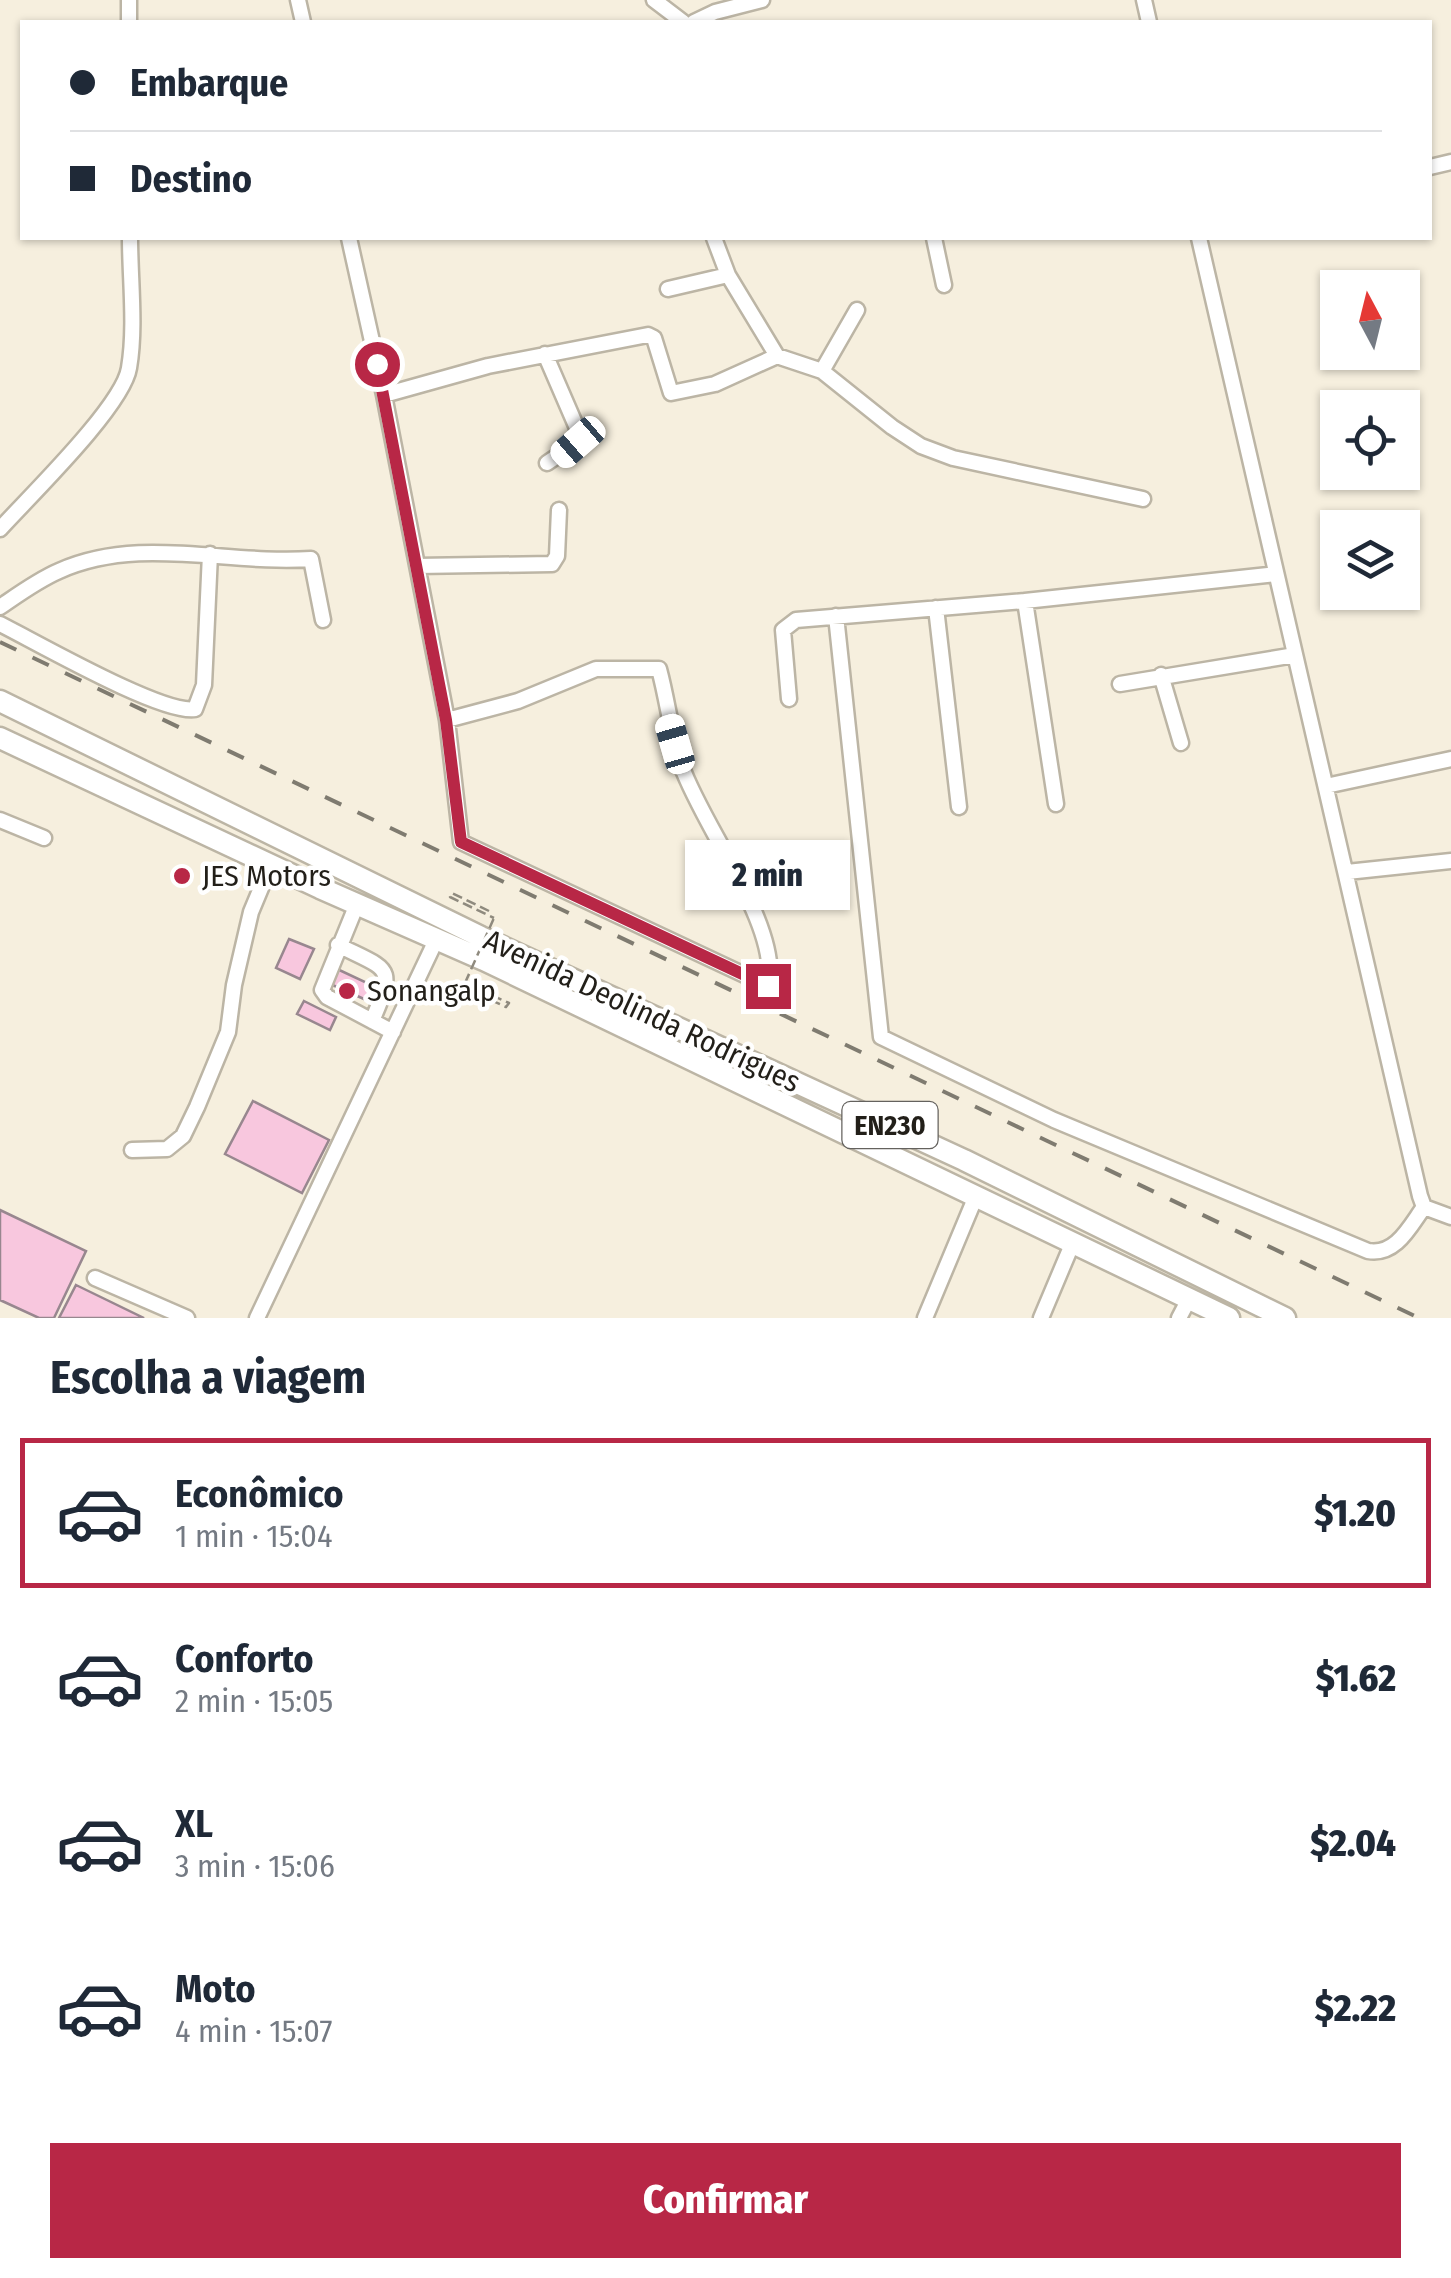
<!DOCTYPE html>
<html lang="pt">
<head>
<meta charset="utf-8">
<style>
  body { margin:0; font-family:"Fira Sans Condensed",sans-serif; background:#f6f6f7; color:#1f2937; height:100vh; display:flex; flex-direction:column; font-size:38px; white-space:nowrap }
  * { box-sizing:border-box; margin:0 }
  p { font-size:32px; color:#747a83 }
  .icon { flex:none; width:55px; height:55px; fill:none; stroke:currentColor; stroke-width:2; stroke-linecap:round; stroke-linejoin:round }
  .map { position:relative; height:1318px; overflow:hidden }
  .details { display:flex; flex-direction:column; background:#fff; flex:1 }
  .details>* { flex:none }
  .hud { position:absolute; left:20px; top:20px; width:1412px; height:220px; border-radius:0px; box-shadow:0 2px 8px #0004; display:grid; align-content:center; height:220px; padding:0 50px; background:#fff }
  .needle { width:65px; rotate:353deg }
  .controls { position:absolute; left:1320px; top:270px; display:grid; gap:20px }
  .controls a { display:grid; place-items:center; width:100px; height:100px; border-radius:0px; background:#fff; box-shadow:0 2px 8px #0004; font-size:50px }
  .end { position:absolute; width:45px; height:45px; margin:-22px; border:12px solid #b82746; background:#fff; box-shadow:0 0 0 5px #fff }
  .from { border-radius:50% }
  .bubble { position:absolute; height:70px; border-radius:0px; background:#fff; box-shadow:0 2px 8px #0004; font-size:32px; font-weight:800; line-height:70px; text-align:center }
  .car { position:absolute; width:30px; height:60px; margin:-30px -15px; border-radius:12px; box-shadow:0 0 8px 2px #0007; background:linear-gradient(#fff 24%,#345 0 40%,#fff 0 76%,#345 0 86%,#fff 0) }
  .hud b { display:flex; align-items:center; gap:35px; height:95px; font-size:38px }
  .hud b+b { border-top:2px solid #e0e1e3 }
  .hud i { width:25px; height:25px; background:#1f2937 }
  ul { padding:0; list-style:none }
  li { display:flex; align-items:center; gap:30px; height:150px; margin:0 20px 15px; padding:0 30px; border:5px solid transparent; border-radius:0px }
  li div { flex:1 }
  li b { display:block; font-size:38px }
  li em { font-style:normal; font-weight:800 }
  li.current { border-color:#b82746 }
  li>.icon { width:90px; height:90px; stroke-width:1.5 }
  h2 { padding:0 50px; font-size:45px; line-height:120px }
  .cta { display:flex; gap:20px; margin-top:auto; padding:20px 50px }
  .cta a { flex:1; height:115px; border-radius:0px; background:#b82746; color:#fff; font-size:40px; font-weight:800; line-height:115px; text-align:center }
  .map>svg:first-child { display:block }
  .building { fill:#f8c7de; stroke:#98878f; stroke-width:2.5 }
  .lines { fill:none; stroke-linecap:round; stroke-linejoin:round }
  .minor-casing { stroke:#bcb5a5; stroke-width:19 }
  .highway-casing { stroke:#bcb5a5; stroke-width:25 }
  .path { stroke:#8f8a7e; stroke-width:2.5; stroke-dasharray:10 5; stroke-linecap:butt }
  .minor { stroke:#fff; stroke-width:14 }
  .highway { stroke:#fff; stroke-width:20 }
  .rail { stroke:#7f7b70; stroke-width:4; stroke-dasharray:18 18; stroke-linecap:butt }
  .path-bridge { stroke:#8f8a7e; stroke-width:2.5; stroke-dasharray:10 5; stroke-linecap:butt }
  .route { stroke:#b82746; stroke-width:12 }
  .poi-dot { fill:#b82746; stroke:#fff; stroke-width:4 }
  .labels { text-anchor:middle; stroke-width:9; stroke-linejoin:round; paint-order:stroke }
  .shield { fill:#fff; stroke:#64625e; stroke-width:2.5 }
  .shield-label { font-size:28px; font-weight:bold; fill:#221f19 }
  .poi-label { font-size:30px; fill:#221f19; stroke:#fff; text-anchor:start }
  .street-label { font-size:30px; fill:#221f19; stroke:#fff }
</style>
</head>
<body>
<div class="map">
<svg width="1451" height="1318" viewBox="0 0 1451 1318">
  <rect width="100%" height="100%" fill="#f6efde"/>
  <path class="building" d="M289 939 314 949 300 979 276 968Z
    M335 968 380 989 373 1003 328 983Z
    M304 1001 336 1017 330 1030 297 1014Z
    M253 1101 329 1140 302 1193 225 1154Z
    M0 1210 86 1251 54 1318H39L0 1300Z
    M76 1285 144 1318H59Z"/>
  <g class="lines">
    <defs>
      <path id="minor" d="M129 0V22
        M298 0 303 22
        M654 0 683 22
        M1144 0 1149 22
        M694 22 715 12 762 0
        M1430 167 1451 162
        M349 238 384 395 447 720 461 842 768 986C782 929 702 825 682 767 671 735 668 702 659 669H596L518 701 447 720
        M714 238 728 275 777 356
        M934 238 944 285
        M1199 238 1420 1196 1424 1207 1451 1217
        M668 289 728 275
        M545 354 580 435 578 442 547 463
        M822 371 857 310
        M384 395 488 366 648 335 654 338 671 393 715 384 777 356 822 371 892 427 921 446 953 458 1143 499
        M0 529C29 497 123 406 129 368 136 327 130 279 130 238
        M417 566 552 564 557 556 559 510
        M1025 601 1056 804
        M0 607C19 594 38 580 59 571 139 535 227 565 311 559L323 620
        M936 608 959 807
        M836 616 881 1037 1054 1120 1368 1251C1396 1256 1410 1226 1424 1207
        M0 624C36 642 163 715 195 709L204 685 210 554
        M1161 675 1181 743
        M1120 684 1295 655
        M789 699 783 630 796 620 1025 601 1276 574
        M1326 786 1451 759
        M0 820 44 838
        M1347 872 1451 861
        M357 904 322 990 327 997 393 1032
        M338 945C390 971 396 965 372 1021
        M132 1150 167 1149 183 1136 197 1107 228 1032 234 985 251 912 271 864
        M95 1278 187 1318
        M257 1318 437 938
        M925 1318 976 1196
        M1041 1318 1073 1242
        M1179 1318 1190 1297"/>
      <path id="highway" d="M0 701 481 937 964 1160 1285 1318
        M0 738 320 888 484 960 1229 1318"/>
    </defs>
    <use href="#minor" class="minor-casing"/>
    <use href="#highway" class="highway-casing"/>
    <path class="path" d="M489 911 452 893 450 897 494 918
      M465 983 509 1003 506 1007 469 990"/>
    <use href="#minor" class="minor"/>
    <use href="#highway" class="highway"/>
    <path class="rail" d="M0 642 1419 1318"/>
    <path class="path-bridge" d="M465 983 494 918"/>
  </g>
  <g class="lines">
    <path class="route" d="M377 364 446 720 461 842 768 986"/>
  </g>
  <g class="poi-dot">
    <circle cx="182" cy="876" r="10"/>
    <circle cx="347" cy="991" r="10"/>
  </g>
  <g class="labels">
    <rect class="shield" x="842.5" y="1102" width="95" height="46" rx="8"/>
    <g class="shield-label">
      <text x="890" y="1135">EN230</text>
    </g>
    <g class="poi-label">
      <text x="202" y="886">JES Motors</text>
      <text x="367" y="1001">Sonangalp</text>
    </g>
    <g class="street-label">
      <text transform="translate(642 1011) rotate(25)" y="10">Avenida Deolinda Rodrigues</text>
    </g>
  </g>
</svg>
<div class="controls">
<a><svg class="needle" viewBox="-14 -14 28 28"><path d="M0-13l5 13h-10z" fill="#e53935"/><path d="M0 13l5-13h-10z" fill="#747a83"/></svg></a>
<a><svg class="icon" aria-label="locate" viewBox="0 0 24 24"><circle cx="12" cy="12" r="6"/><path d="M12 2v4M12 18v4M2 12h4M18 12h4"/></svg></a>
<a><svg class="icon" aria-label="layers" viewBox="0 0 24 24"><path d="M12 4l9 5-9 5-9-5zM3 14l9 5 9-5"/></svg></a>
</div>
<i class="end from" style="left:377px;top:364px"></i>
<i class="end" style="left:768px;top:986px"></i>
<div class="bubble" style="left:685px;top:840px;width:165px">2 min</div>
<i class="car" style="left:578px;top:442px;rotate:229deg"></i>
<i class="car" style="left:675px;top:744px;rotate:344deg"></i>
<div class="hud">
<b><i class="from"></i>Embarque</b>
<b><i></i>Destino</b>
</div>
</div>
<section class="details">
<h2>Escolha a viagem</h2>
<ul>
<li class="current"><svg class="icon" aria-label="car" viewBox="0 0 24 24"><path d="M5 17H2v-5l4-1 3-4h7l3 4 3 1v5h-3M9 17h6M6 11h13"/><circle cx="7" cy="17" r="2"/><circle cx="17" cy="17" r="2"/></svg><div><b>Econômico</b><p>1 min · 15:04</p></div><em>$1.20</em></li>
<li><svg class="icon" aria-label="car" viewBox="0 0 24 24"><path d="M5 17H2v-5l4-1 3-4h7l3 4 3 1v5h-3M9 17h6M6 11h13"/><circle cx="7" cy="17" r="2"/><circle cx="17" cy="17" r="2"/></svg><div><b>Conforto</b><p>2 min · 15:05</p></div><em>$1.62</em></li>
<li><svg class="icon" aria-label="car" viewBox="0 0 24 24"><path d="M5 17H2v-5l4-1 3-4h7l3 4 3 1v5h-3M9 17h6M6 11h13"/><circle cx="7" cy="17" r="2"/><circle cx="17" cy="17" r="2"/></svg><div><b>XL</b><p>3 min · 15:06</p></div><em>$2.04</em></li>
<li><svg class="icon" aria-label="car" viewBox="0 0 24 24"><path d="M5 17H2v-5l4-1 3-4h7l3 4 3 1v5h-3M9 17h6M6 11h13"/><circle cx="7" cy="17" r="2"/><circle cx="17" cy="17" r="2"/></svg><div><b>Moto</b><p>4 min · 15:07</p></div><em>$2.22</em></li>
</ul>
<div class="cta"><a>Confirmar</a></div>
</section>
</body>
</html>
